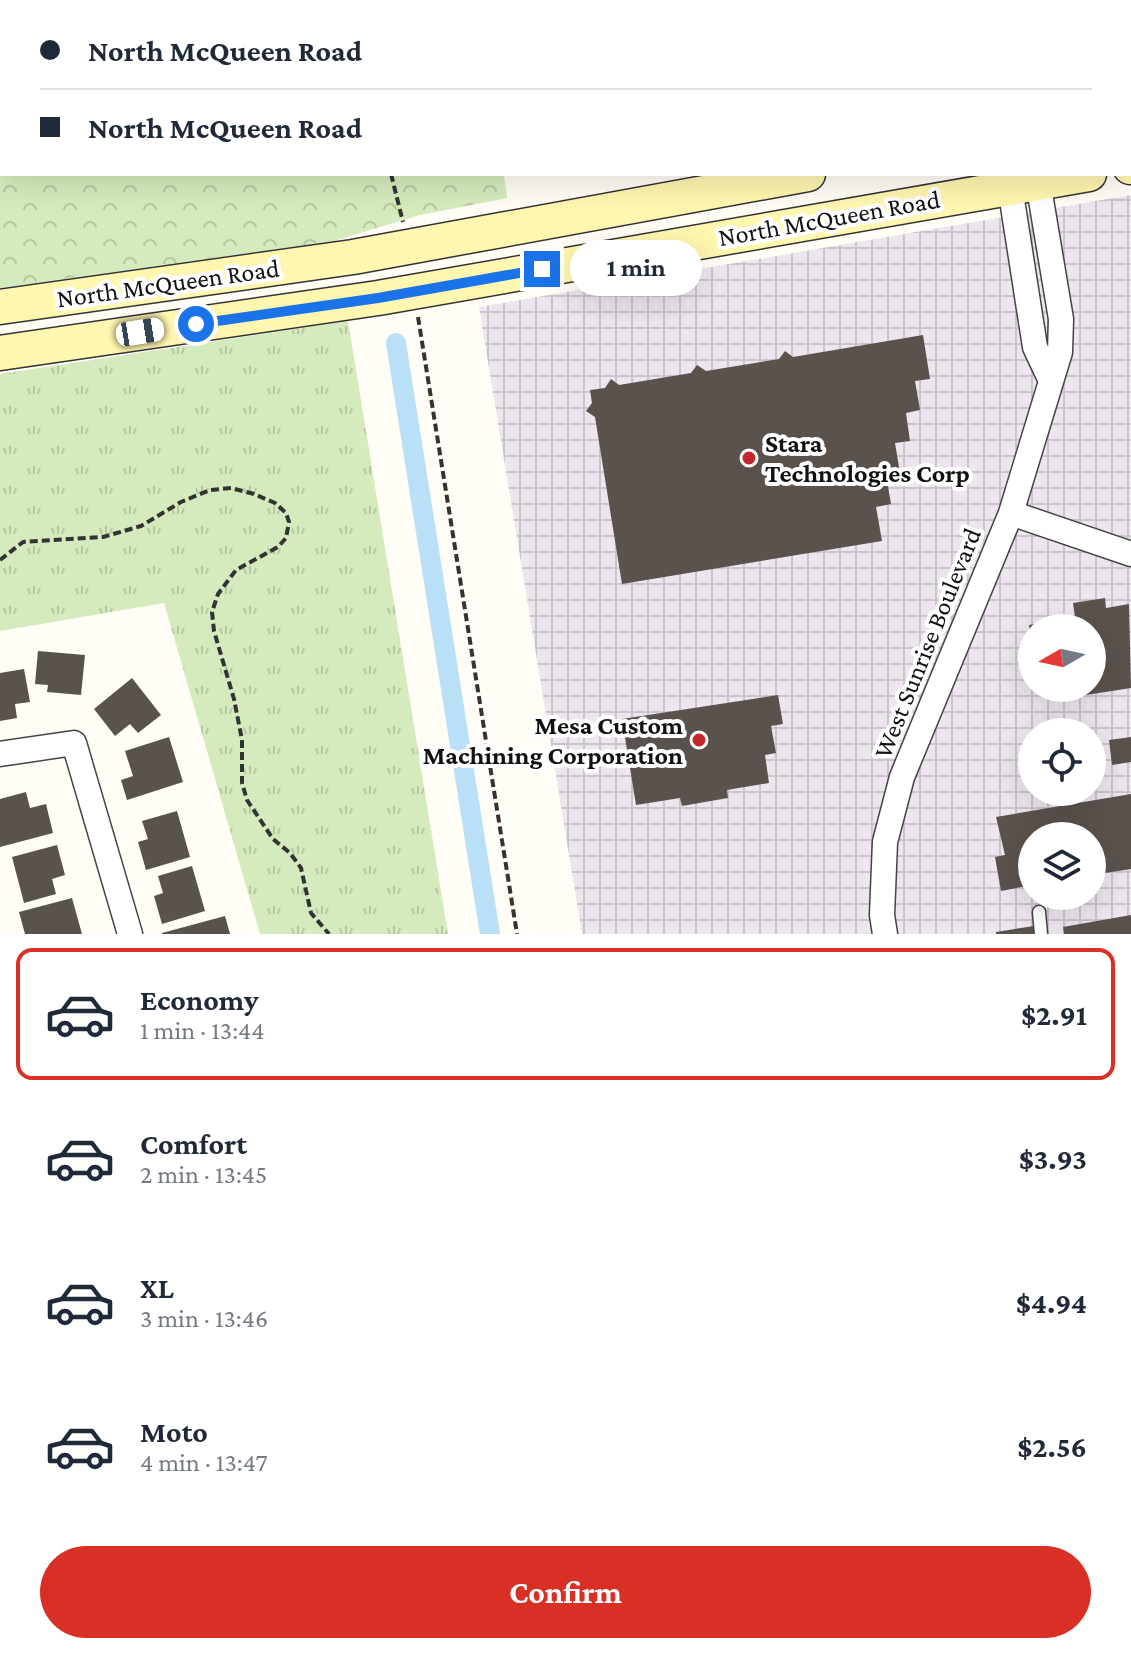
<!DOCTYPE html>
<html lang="en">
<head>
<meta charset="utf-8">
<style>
  body { margin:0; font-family:"Crimson Pro",serif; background:#f6f6f7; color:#1f2937; height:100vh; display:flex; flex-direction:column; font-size:30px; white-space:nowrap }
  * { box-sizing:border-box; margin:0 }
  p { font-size:26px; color:#747a83 }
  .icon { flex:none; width:44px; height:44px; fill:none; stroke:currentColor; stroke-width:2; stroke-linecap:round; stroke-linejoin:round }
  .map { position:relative; height:934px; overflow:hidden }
  .drawer { display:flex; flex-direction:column; background:#fff; flex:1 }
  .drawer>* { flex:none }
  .top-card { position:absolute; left:0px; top:0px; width:1132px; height:176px; box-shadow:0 8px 32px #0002; display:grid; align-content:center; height:176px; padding:0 40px; background:#fff }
  .needle { width:52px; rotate:261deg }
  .controls { position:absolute; left:1018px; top:614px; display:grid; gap:16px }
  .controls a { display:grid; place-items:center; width:88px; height:88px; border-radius:50%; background:#fff; box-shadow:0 8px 32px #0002; font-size:40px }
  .end { position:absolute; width:36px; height:36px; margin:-18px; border:10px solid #1a73e8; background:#fff; box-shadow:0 0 0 4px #fff }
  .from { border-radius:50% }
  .bubble { position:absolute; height:56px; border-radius:28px; background:#fff; box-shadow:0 8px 32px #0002; font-size:26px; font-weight:700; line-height:56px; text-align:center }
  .car { position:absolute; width:24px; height:48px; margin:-24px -12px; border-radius:10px; box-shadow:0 0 6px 2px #0007; background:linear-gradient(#fff 24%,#345 0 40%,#fff 0 76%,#345 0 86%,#fff 0) }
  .top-card b { display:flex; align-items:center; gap:28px; height:76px; font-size:30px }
  .top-card b+b { border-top:2px solid #e0e1e3 }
  .top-card i { width:20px; height:20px; background:#1f2937 }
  ul { padding:14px 0 0; list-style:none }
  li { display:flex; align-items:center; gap:24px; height:132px; margin:0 16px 12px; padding:0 24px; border:4px solid transparent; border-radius:16px }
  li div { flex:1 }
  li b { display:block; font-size:30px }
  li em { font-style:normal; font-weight:700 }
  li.active { border-color:#d93025 }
  li>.icon { width:72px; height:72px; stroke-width:1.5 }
  .action { display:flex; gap:16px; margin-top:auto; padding:16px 40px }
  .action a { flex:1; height:92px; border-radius:48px; background:#d93025; color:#fff; font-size:32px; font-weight:700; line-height:92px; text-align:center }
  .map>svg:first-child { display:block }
  .industrial { fill:url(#industrial-grid); fill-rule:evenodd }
  .grass { fill:url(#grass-tufts) }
  .park { fill:url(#park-crowns) }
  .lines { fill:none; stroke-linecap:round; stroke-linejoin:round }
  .canal { stroke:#b9e0f7; stroke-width:20 }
  .building { fill:#5a524d }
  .service-casing { stroke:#444; stroke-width:15 }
  .minor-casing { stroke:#444; stroke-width:27 }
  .tertiary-casing { stroke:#444; stroke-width:33 }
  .secondary-casing { stroke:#333; stroke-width:37 }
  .path { stroke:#333; stroke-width:4; stroke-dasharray:8 4; stroke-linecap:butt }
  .service { stroke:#fff; stroke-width:12 }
  .minor { stroke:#fff; stroke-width:24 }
  .tertiary { stroke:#fff; stroke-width:30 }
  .secondary { stroke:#fff6b0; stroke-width:34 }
  .route { stroke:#1a73e8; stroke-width:10 }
  .poi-dot { fill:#c4262e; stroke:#fff; stroke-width:3 }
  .labels { text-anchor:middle; stroke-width:8; stroke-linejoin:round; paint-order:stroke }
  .street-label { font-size:26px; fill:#111; stroke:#fff }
  .poi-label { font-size:26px; font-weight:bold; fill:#111; stroke:#fff; text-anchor:start }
</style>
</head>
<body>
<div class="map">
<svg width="1131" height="934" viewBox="0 0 1131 934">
  <defs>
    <pattern id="industrial-grid" width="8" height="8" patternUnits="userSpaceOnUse" patternTransform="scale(2)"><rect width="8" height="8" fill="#eee6ef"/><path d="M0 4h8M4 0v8" fill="none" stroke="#cbc4cc"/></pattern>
    <pattern id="grass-tufts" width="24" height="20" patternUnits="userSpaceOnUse" patternTransform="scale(2)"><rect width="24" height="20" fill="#d5ebbd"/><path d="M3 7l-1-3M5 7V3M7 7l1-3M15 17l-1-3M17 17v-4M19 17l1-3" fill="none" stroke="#b6c8a1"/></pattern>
    <pattern id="park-crowns" width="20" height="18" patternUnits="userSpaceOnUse" patternTransform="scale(2)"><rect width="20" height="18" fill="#d5ebbd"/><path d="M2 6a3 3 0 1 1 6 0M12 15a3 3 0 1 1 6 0" fill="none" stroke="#b6c8a1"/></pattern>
  </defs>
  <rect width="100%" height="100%" fill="#fffdf5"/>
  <path class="industrial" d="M1131 195V934H582L479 307ZM1032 628H1092V688H1032ZM1032 732H1092V792H1032ZM1032 836H1092V896H1032Z"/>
  <path class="grass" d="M348 321 448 934H260L164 603 0 631V374Z"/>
  <path class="park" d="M0 0H477V2H2V174H504L507 198 420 215 334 241 0 288Z"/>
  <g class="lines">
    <path class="canal" d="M396 343 490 934"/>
  </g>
  <path class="building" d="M923 335 930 379 915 381 920 410 906 413 910 441 895 443 900 473 886 475 891 504 876 507 882 541 622 584 595 417 586 411 592 403 590 390 605 388 611 379 619 385 691 373 697 365 706 371 779 359 785 351 793 357Z
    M1105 598 1106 608 1129 604 1131 688 1060 699 1058 688H1092V628H1032L1030 635 1029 625 1075 617 1073 603Z
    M38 651 85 655 81 695 47 692 48 685 35 684Z
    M24 669 30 702 15 704 17 718 0 721V673Z
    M132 678 161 715 138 733 130 724 115 736 94 709Z
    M778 695 783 724 771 726 776 753 765 755 769 783 727 790 728 798 682 806 680 798 636 805 622 719Z
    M169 737 183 782 127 800 121 780 133 776 125 751Z
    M1131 737V762L1112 765 1109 740Z
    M26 792 30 808 46 804 53 833 0 847V799Z
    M1131 794V869L1092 875V836H1032V885L1001 891 995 857 1005 855 996 817Z
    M177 811 190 857 146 870 138 842 148 839 142 821Z
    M57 845 65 875 52 879 56 894 24 903 12 857Z
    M192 866 205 911 162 924 154 896 163 893 158 876Z
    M72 898 82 934H25L19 912Z
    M1131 915V934H1064L1063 927Z
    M225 916 230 934H162V933Z
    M1034 926 1036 934H996V932Z"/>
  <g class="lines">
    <defs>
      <path id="service" d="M1039 912 1041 934"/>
      <path id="minor" d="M599 0V2
        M670 2 682 0
        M1013 174 1010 187 1035 347 1050 379
        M1011 513 1131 554
        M0 754 74 743 130 934
        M885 934 882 915 885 842 902 777 1011 513 1060 352 1061 319 1038 182 1035 174"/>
      <path id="tertiary" d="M997 0V2"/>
      <path id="secondary" d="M1130 122H1131
        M1130 167H1131
        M0 307 353 257 808 174
        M0 353 378 298 1089 174"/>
    </defs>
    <use href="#service" class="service-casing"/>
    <use href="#minor" class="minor-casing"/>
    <use href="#tertiary" class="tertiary-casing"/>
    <use href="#secondary" class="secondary-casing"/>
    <path class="path" d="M365 0 366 2
      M391 174 403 222
      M418 317 517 934
      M0 560 23 542 103 537 141 526 181 502 210 490 231 488 254 494 275 503 286 513 289 522 286 538 278 547 236 570 218 594 212 612 214 631 234 699 242 740V783L247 800 273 839 290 853 301 868 311 913 329 934"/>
    <use href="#service" class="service"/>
    <use href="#minor" class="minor"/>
    <use href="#tertiary" class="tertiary"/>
    <use href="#secondary" class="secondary"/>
  </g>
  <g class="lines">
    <path class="route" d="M196 324 378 298 542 269"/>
  </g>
  <g class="poi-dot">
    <circle cx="749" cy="458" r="8"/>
    <circle cx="699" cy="740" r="8"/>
  </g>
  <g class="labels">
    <g class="street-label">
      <text transform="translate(829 218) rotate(-10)" y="9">North McQueen Road</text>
      <text transform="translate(168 283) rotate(-8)" y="9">North McQueen Road</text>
      <text transform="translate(927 643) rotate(-68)" y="9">West Sunrise Boulevard</text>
    </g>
    <g class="poi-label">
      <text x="765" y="452">Stara<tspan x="765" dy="30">Technologies Corp</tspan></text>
      <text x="683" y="734" text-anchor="end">Mesa Custom<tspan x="683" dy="30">Machining Corporation</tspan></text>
    </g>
  </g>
</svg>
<div class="controls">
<a><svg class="needle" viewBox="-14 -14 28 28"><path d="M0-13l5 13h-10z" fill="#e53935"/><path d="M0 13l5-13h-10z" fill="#747a83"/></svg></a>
<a><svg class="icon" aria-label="locate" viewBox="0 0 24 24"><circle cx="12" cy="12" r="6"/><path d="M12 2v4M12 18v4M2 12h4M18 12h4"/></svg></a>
<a><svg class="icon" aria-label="layers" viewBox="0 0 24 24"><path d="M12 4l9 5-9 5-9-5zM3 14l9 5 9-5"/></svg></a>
</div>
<i class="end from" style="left:196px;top:324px"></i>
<i class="end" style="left:542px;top:269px"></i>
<div class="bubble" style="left:570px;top:240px;width:132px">1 min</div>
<i class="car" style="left:140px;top:332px;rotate:81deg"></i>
<div class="top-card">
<b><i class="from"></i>North McQueen Road</b>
<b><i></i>North McQueen Road</b>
</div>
</div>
<section class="drawer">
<ul>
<li class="active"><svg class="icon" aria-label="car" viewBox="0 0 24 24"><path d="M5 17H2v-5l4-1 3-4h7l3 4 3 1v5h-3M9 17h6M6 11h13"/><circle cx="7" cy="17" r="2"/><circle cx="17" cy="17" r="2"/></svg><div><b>Economy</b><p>1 min · 13:44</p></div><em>$2.91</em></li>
<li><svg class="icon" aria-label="car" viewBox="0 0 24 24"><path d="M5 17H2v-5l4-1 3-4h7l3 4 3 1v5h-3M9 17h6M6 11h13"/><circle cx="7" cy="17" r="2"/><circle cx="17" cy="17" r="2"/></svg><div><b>Comfort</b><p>2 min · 13:45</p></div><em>$3.93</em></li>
<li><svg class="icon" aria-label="car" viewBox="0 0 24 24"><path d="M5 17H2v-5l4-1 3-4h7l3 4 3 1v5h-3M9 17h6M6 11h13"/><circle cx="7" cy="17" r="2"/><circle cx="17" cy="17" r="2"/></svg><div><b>XL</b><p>3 min · 13:46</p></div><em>$4.94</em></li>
<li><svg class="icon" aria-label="car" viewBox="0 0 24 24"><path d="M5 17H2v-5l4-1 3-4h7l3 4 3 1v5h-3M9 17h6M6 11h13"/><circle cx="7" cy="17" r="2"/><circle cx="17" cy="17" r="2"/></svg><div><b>Moto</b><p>4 min · 13:47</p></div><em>$2.56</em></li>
</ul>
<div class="action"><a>Confirm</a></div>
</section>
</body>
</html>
